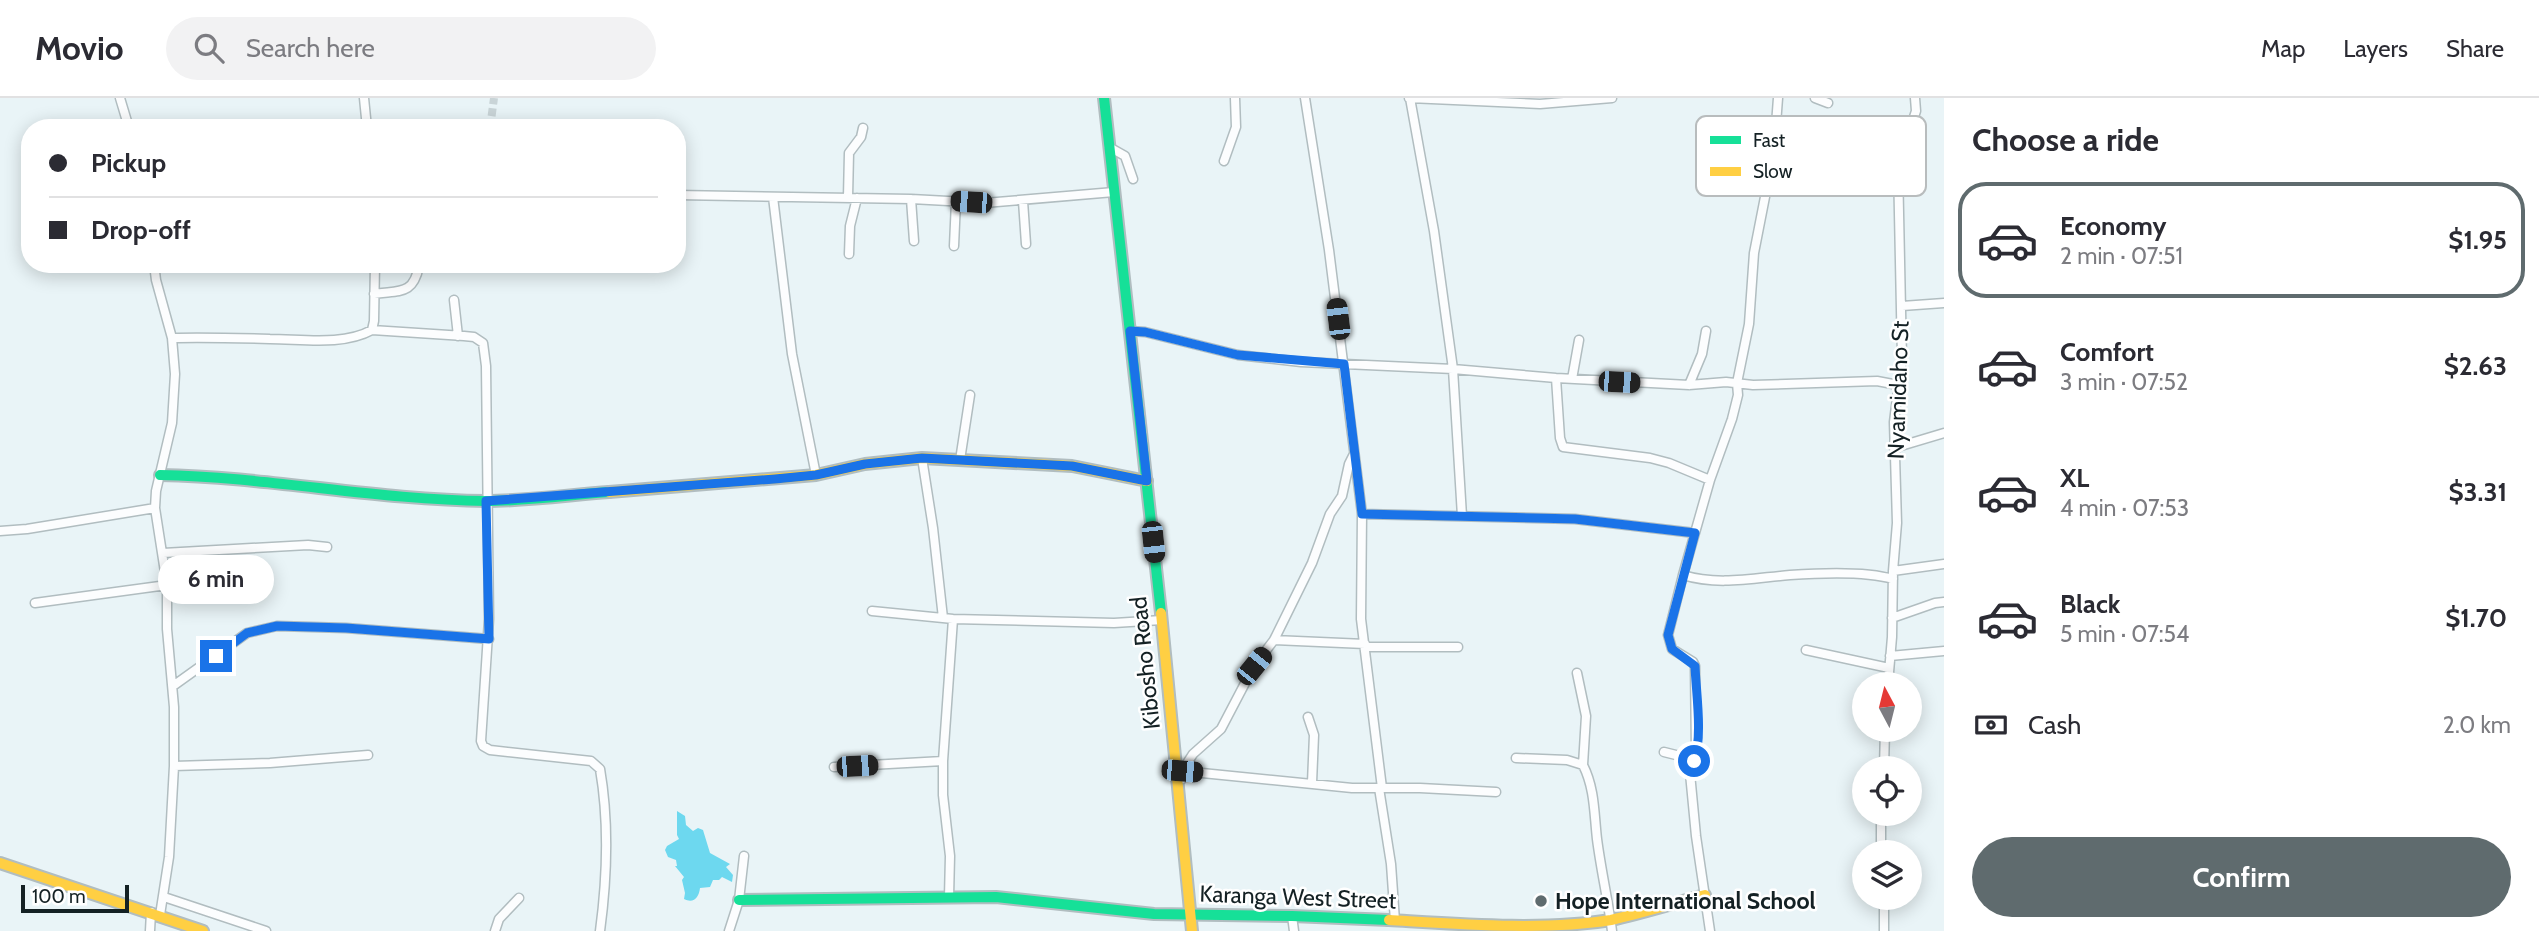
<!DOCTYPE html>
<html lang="en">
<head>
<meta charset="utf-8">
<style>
  body { margin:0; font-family:Cabin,sans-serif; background:#f2f2f3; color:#2b2b33; height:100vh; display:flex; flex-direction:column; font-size:26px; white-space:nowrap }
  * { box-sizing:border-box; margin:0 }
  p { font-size:23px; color:#7c7c81 }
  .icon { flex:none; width:38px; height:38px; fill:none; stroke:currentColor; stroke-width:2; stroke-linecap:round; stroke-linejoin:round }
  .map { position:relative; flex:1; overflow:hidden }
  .drawer { display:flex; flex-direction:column; background:#fff; width:595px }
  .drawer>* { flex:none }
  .banner { position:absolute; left:21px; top:21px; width:665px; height:154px; border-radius:28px; box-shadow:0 4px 18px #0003; display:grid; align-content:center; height:154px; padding:0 28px; background:#fff }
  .needle { width:46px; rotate:353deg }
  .fabs { position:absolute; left:1852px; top:574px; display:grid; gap:14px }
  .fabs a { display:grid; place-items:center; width:70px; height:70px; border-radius:50%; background:#fff; box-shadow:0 4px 18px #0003; font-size:35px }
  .scale { position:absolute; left:21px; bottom:18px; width:108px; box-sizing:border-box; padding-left:7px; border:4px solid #142124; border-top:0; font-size:19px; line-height:24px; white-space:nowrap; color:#142124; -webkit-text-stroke:5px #fff; paint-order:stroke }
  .end { position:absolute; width:32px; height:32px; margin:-16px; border:9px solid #1a73e8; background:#fff; box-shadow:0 0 0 4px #fff }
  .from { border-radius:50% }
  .bubble { position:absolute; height:49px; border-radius:24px; background:#fff; box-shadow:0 4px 18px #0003; font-size:23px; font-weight:700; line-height:49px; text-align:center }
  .car { position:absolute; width:21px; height:42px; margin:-21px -10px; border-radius:9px; box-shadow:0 0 5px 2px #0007; background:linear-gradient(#222 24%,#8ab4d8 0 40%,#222 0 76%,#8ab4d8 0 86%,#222 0) }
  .banner b { display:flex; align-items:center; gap:24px; height:66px; font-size:26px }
  .banner b+b { border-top:2px solid #e1e1e2 }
  .banner i { width:18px; height:18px; background:#2b2b33 }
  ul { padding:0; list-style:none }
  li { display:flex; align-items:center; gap:21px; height:116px; margin:0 14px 10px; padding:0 14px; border:4px solid transparent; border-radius:28px }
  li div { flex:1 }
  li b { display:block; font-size:26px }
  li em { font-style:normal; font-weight:700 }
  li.on { border-color:#5f6b6e }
  li>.icon { width:63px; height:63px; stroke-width:1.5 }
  h2 { padding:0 28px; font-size:32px; line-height:84px }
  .pay { display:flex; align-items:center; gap:18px; height:77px; padding:0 28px; font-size:26px }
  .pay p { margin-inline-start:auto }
  .action { display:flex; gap:14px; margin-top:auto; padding:14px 28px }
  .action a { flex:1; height:80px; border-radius:42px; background:#5f6b6e; color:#fff; font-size:28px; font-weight:700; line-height:80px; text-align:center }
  header { display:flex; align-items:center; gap:42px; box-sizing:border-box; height:98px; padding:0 35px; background:#fff; border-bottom:2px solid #e1e1e2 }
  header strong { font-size:33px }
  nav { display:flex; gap:38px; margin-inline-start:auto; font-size:24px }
  .search { width:490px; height:63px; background:#f2f2f3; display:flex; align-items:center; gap:18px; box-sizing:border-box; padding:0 24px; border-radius:38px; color:#7c7c81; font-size:26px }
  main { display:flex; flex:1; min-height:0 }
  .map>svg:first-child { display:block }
  .water { fill:#6dd8ef }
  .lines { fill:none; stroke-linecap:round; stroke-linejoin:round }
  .street-tunnel { stroke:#c9d4d7; stroke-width:8; stroke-dasharray:8 4; stroke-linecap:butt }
  .street-casing { stroke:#b1bdc0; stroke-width:11 }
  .fast-casing { stroke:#b1bdc0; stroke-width:14 }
  .slow-casing { stroke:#b1bdc0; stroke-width:14 }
  .street { stroke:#fcfdfe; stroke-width:8 }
  .fast { stroke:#16e098; stroke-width:10 }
  .slow { stroke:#ffcf43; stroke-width:10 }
  .route { stroke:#1a73e8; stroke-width:9 }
  .poi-dot { fill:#5f6b6e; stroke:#fff; stroke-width:2.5 }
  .labels { text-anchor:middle; stroke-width:5; stroke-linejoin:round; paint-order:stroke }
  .street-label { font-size:23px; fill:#142124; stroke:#fff }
  .poi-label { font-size:23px; font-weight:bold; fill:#142124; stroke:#fff; text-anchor:start }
  .key { fill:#fff; stroke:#b8bcbd; stroke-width:2 }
  .key-label { font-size:19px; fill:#142124 }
</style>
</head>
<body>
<header>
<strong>Movio</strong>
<div class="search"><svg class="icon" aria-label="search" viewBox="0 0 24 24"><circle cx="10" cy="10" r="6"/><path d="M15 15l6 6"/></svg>Search here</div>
<nav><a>Map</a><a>Layers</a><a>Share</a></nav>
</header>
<main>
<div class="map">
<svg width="1944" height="833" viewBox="0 0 1944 833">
  <rect width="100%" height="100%" fill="#e9f4f7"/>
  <path class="water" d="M677 713 685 718 686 727 693 733 698 730 703 732 710 755 730 766 726 769 733 777 732 784 722 779 719 782H713L710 789 700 790C699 799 694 806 684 801L685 795 682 782 684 779 675 768H677L676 762 668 759 665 752 667 748 679 741 677 737Z"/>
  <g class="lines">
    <path class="street-tunnel" d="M490 30 494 0"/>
    <defs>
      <path id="street" d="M120 0 129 30
        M364 0 367 30
        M1305 0 1329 152 1362 416 1361 521 1382 690
        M1409 0 1540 6 1612 0
        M1410 0 1434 133 1453 271 1462 418
        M1815 0 1828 5
        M1109 49 1125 58 1133 81
        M1224 63 1236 29 1235 0
        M677 97 911 101 985 105 1114 94
        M773 99 792 256 816 377
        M848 99 849 55 861 39 863 30
        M911 101 914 143
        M1023 103 1026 146
        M954 148 956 103
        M849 156 850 128 857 100
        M154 166 156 182 172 240 175 276 172 325 156 393 155 410 167 487V531L174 609V668L169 759 160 817
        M374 196C399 192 413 198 419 168
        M454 202 458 238
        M1902 208 1944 205
        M372 232 464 238 474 239 483 245 486 268 489 521 481 643 483 648 490 652 591 663 600 671C609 723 607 781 600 833
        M1130 233 1145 234 1238 257 1301 264 1453 271 1556 280 1689 287 1726 284 1753 287 1877 283 1898 287
        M172 240C204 239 237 240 270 241 302 241 343 248 372 232L374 223 375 166
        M1556 280 1560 340 1563 349 1650 360 1669 365 1710 382
        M1572 281 1579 242
        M1689 287 1702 256 1706 233
        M1894 350 1944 335
        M922 360 933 430 943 520
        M960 362 970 297
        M1362 416 1575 421 1695 435
        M0 433 27 431 155 410
        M163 455 308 447 327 449
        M1893 473 1944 466
        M1683 477C1718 488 1754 480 1790 477 1818 475 1866 473 1893 481
        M35 505 167 487
        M872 513 953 521 1114 525 1162 522
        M1892 520 1935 505 1944 504
        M1274 542 1365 546
        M1366 549H1458
        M1806 552 1889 570
        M1890 558 1944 553
        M1577 575 1586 618 1583 667
        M1888 586 1892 539 1893 473 1897 425 1894 324 1902 260 1898 67 1916 13 1915 0
        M173 588 247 535 277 528 346 530 489 541
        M1308 619 1314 637 1312 685
        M1664 654 1684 659 1689 665 1696 738 1710 833
        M1516 660 1567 662 1583 667C1595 691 1594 715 1597 741 1601 772 1608 802 1612 833
        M174 668 270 665 368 657
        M834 669 943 663
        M1689 669 1696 656 1695 568 1693 564 1672 551 1668 537 1683 477 1710 382 1732 321 1738 297 1737 285 1749 226 1754 155 1774 53 1778 0
        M1884 670 1885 632
        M1182 673 1193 656 1221 631 1254 568 1274 542 1312 465 1330 416 1342 398 1349 366 1354 356
        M1182 681V673L1352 690H1420L1496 694
        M1379 690 1391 766 1395 823
        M1881 716V754
        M164 799 266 833
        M949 799 950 758 943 697V663L953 521
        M1884 800V833
        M1292 818 1294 833
        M150 833 151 814
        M495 833 499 821 519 800
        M729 833 739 802 744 758"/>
      <path id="fast" d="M1104 0 1161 515
        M160 377C269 379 377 402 486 403 527 403 569 397 609 394
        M739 802 996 799 1154 816 1292 818 1389 822"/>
      <path id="slow" d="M609 394 816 377 865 366 922 360 1072 368 1147 383
        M1161 515 1192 833
        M0 765 203 833
        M1389 822C1457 826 1544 833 1611 822 1642 815 1674 805 1705 797"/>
    </defs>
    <use href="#street" class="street-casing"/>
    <use href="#fast" class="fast-casing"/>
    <use href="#slow" class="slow-casing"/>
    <use href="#street" class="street"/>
    <use href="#fast" class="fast"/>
    <use href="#slow" class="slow"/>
  </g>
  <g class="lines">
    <path class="route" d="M216 558 247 535 277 528 346 530 489 541 486 403 775 381 816 377 865 366 922 360 1072 368 1147 383 1130 233 1145 234 1238 257 1344 266 1362 416 1575 421 1695 435 1668 537 1672 551 1695 568C1696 594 1703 639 1694 663"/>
  </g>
  <circle class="poi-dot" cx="1541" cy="803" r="7"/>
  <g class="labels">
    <g class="street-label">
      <text transform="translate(1898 292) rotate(-88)" y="8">Nyamidaho St</text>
      <text transform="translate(1145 565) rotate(-96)" y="8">Kibosho Road</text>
      <text transform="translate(1298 799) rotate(2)" y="8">Karanga West Street</text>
    </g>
    <g class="poi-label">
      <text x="1555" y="811">Hope International School</text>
    </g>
  </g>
  <rect x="1696" y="18" width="230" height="80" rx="10" class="key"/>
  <rect x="1710" y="38" width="31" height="8" fill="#16e098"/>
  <rect x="1710" y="69" width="31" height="9" fill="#ffcf43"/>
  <g class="key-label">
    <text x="1753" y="49">Fast</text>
    <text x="1753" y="80">Slow</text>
  </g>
</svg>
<div class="fabs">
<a><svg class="needle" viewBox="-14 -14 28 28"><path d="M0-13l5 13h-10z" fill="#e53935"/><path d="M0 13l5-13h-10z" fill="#7c7c81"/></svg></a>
<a><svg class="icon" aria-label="locate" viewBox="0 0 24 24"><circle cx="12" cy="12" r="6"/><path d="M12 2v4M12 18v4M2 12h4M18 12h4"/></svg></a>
<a><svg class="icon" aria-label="layers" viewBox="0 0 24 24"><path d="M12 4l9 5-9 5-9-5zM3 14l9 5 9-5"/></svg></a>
</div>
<div class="scale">100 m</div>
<i class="end from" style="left:1694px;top:663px"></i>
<i class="end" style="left:216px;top:558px"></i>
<div class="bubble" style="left:158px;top:457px;width:116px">6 min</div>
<i class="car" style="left:971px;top:104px;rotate:274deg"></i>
<i class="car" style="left:1338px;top:221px;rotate:353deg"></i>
<i class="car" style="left:1619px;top:284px;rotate:93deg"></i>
<i class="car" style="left:1153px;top:444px;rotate:174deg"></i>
<i class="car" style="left:1254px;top:568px;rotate:39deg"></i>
<i class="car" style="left:857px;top:668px;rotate:87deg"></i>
<i class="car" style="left:1182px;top:673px;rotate:95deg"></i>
<div class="banner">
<b><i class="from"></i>Pickup</b>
<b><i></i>Drop-off</b>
</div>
</div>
<section class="drawer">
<h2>Choose a ride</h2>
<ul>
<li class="on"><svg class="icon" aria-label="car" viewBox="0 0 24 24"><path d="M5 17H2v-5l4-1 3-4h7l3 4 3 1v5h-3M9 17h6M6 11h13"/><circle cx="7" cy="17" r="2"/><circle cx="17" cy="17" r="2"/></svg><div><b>Economy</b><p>2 min · 07:51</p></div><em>$1.95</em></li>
<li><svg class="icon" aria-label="car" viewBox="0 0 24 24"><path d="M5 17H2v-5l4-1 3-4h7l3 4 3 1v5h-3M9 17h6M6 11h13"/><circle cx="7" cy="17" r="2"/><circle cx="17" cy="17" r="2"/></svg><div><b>Comfort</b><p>3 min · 07:52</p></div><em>$2.63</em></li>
<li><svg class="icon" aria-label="car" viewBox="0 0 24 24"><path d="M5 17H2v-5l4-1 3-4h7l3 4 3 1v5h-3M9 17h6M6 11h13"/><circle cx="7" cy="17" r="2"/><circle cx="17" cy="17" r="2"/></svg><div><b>XL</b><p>4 min · 07:53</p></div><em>$3.31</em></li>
<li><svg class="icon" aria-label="car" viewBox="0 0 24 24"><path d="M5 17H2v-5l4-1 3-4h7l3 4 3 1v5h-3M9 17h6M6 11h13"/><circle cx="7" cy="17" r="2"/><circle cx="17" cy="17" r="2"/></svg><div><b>Black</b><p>5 min · 07:54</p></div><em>$1.70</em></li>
</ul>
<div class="pay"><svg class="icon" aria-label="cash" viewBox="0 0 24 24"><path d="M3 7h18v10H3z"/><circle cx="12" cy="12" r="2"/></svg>Cash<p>2.0 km</p></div>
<div class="action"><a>Confirm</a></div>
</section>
</main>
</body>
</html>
